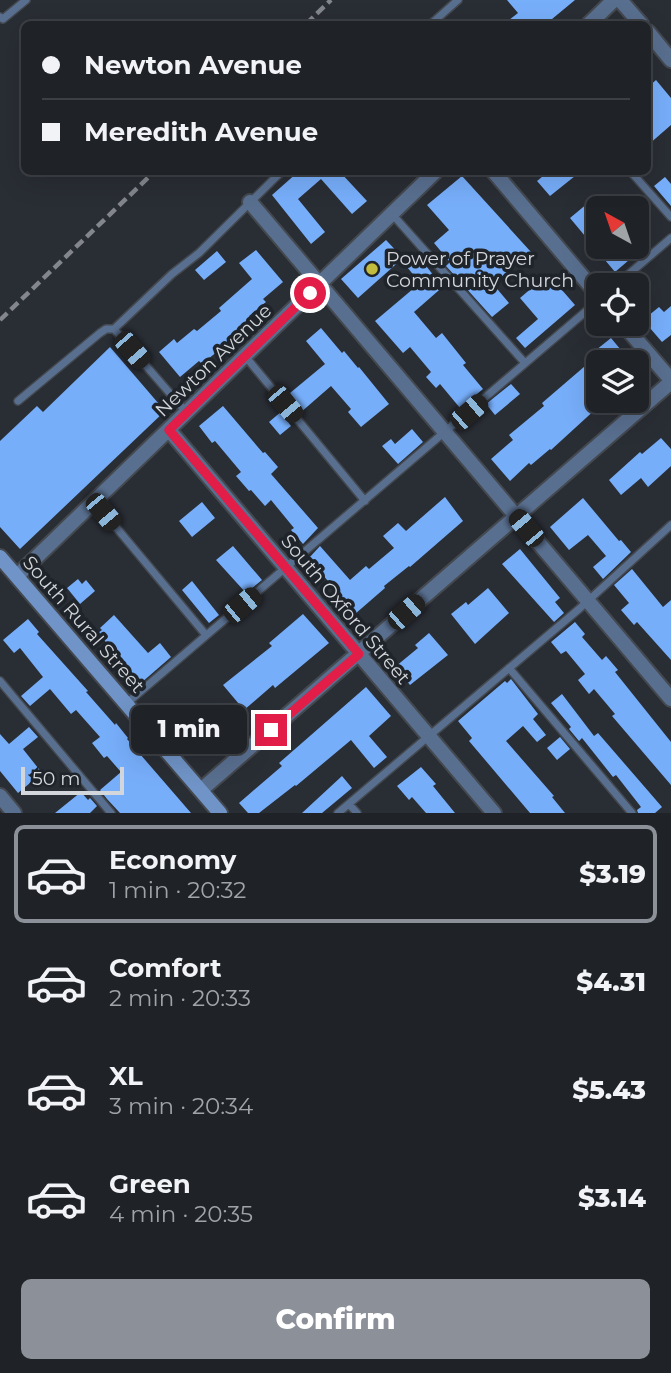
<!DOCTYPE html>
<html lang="en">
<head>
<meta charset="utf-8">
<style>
  body { margin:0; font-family:Montserrat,sans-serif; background:#272a2f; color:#f1f3f6; height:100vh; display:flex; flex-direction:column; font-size:26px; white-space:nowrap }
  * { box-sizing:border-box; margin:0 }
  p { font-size:23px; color:#a1a4a7 }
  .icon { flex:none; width:38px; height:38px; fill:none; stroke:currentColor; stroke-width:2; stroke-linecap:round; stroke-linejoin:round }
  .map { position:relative; height:813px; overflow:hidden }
  .side { display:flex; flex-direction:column; background:#1f2227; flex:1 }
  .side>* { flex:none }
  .top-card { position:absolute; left:21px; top:21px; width:630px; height:154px; border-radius:10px; box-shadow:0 7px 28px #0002,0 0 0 2px #3c3f44; display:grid; align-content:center; height:154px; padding:0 21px; background:#1f2227 }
  .needle { width:46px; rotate:320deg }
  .controls { position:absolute; left:586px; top:196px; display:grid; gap:14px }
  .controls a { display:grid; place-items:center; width:63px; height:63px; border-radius:10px; background:#1f2227; box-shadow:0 7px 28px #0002,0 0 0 2px #3c3f44; font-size:35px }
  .scale { position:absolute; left:21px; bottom:18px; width:103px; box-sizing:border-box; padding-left:7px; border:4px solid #d3d6da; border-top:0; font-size:19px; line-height:24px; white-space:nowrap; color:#d3d6da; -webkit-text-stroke:5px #1f242a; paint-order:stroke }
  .end { position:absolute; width:32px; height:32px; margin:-16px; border:9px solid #e11d48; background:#fff; box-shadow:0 0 0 4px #fff }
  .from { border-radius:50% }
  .bubble { position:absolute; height:49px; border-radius:10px; background:#1f2227; box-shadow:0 7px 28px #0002,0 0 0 2px #3c3f44; font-size:23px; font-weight:800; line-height:49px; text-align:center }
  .car { position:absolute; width:21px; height:42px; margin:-21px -10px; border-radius:9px; box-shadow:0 0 5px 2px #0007; background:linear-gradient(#222 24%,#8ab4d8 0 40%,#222 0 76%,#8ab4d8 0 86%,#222 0) }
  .top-card b { display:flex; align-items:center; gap:24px; height:66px; font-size:26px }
  .top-card b+b { border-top:2px solid #3c3f44 }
  .top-card i { width:18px; height:18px; background:#f1f3f6 }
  ul { padding:12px 0 0; list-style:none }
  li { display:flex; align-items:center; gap:21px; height:98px; margin:0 14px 10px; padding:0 7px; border:4px solid transparent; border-radius:10px }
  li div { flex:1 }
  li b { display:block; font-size:26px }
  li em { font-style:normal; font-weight:800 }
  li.on { border-color:#8c9099 }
  li>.icon { width:63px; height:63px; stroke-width:1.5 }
  .primary-button { display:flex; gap:14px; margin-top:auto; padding:14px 21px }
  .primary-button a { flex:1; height:80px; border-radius:10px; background:#8c9099; color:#fff; font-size:28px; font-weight:800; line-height:80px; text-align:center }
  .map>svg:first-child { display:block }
  .building { fill:#77aefa }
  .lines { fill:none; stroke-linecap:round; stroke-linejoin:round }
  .service-casing { stroke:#44484f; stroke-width:10 }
  .minor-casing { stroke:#44484f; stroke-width:18 }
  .secondary-casing { stroke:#44484f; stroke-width:18 }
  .service { stroke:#596f8f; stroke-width:7 }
  .minor { stroke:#596f8f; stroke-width:14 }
  .secondary { stroke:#7094c7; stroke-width:14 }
  .rail { stroke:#83868c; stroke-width:4.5; stroke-dasharray:10 5; stroke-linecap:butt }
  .route { stroke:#e11d48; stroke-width:9 }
  .poi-dot { fill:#c3bd3f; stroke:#1f242a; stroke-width:2.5 }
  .labels { text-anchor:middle; stroke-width:7; stroke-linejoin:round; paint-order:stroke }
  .poi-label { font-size:19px; fill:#d3d6da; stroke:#1f242a; text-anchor:start }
  .street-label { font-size:19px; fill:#d3d6da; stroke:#1f242a }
</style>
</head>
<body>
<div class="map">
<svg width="671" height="813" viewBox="0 0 671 813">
  <rect width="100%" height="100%" fill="#292d34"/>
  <path class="building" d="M507 0H575L546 24H504L518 13Z
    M656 80 671 98V125L648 145V87Z
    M298 172H340L367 201 352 214 321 179 298 199 325 232 311 244 272 195Z
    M548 172H580L550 196 537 181Z
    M462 176 531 252 493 284 509 303 492 317 446 266 450 262 434 243 449 230 427 205Z
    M665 177 671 184V206L654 186Z
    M594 198 598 203V247H630L636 254 615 272 570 218Z
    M386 240 403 258 358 298 341 279Z
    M256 250 283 282 263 299 266 302 249 316 252 319 233 335 235 337 202 364 199 361 180 377 159 352 174 339 177 343 194 329 197 331 221 311 219 308 252 279 239 263Z
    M217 251 226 262 204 280 195 270Z
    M419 257 434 276 437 274 446 284 414 312 436 338 442 333 466 363 463 365 483 389 460 408 440 384 436 388 426 377 431 372 410 347 403 353 375 321 420 283 407 267Z
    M548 274 575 305 525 348 516 338 538 319 520 298Z
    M671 306V335L662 342 643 320 659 307 664 312Z
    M321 328 342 353 344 351 358 368 359 367 389 404 361 427 348 412 351 409 331 386 300 413 292 403 295 400 290 393 325 364 306 341Z
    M611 338 631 362H598V407L551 450 550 449 531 465 529 463 510 481 491 459 513 440 509 435 544 406 542 403 599 354 596 350Z
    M110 347 165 411 20 549 0 527V441L37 406 43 412Z
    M511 384 520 394 495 415 486 404Z
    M223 406 263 453 265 452 278 467 271 474 318 528 303 544 291 530 294 528 271 500 265 506 251 490 249 491 236 476 241 472 215 441 212 443 199 426Z
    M282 411 290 420 288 422 291 426 280 435 269 422Z
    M412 429 423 442 398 464 382 446 391 439 395 444Z
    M661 438 671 449V466L648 487 641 478 621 495 609 480 640 452 642 454Z
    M445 497 463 521 410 567 409 566 384 586 385 588 355 614 309 558 320 546 350 580 366 566 369 569 394 548 383 536 398 523 406 531Z
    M583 498 619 541 621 540 631 552 603 579 593 567 606 556 588 535 569 550 550 527Z
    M202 502 215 518 192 537 179 521Z
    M233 546 262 580 246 593 216 560Z
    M520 549 560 598 555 602 564 613 554 622 502 564Z
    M632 569 663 607 671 600V660L637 622 634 625 621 610 629 603 614 585Z
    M78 579 82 584 86 580 95 591 80 604 67 588Z
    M192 581 219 615 209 623 182 590Z
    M488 588 509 613 475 644 451 614 466 602 468 605Z
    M303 614 329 643 275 688 273 685 244 710 223 685 272 646 269 643Z
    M114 615 148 653 160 643 171 657 141 683 98 633 102 630 100 628Z
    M28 619 39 632 37 634 88 691 86 692 115 725 116 723 128 738 127 739 191 813H120L107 799 100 790 121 772 107 756 104 758 92 743 100 737 76 710 71 714 50 689 30 706 21 696 43 677 20 648 14 653 3 640Z
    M575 622 585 634 582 637 602 660 606 656 618 670 615 672 671 742V785L612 716 615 714 594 689 589 694 578 680 585 674 566 651 561 654 551 642Z
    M429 633 448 655 410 685 395 667 418 648 415 645Z
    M511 679 538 714 533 719 546 735 537 742 523 726 506 741 554 796 552 797 565 813H530L469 741 472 738 458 721 505 681 507 683Z
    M366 687 391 716 369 736 387 757 374 768 351 740 296 786 295 785 259 813H248L239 803 282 766 279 763Z
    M562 694 594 736 598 733 662 807 655 813H638L637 810 641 807 616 775 613 777 582 738 579 741 569 729 571 727 551 703Z
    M29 727 38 737 23 749 42 773 18 793 0 771V734L9 744Z
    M560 737 570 749 557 760 547 748Z
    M421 767 436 784 433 786 455 813H426L412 797 409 800 397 786Z
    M342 776 352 788 322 813H302Z
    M81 792 88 800 90 798 97 806 90 813H55Z"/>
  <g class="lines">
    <defs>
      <path id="service" d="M0 17 3 19 26 0
        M431 24 458 0
        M631 172 671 217
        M392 214 525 363
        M616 285 671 238
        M114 329 172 274 199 253 281 172
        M245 356 365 501
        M18 401 100 333 106 329H114L187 413
        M95 502 206 635
        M509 668 632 813
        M0 681 111 813
        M127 703 598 301
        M349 804 357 813
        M338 813 579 609 671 525"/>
      <path id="minor" d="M620 0 641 24
        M589 24 614 0
        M648 32 671 60
        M494 172 598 295
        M250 202 671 699
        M623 324 671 380
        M169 430 494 813
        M17 576 435 172
        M201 790 671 382
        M0 796 14 813"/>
      <path id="secondary" d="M0 557 220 813"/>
    </defs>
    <use href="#service" class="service-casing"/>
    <use href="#minor" class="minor-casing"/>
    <use href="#secondary" class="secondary-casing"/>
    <use href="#service" class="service"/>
    <use href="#minor" class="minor"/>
    <use href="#secondary" class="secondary"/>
    <path class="rail" d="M306 24 331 0
      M0 320 154 172"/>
  </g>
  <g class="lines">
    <path class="route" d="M271 730 359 654 169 430 310 293"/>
  </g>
  <circle class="poi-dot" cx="372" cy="269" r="7"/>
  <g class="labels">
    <g class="poi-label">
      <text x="386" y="265">Power of Prayer<tspan x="386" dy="22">Community Church</tspan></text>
    </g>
    <g class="street-label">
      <text transform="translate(213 360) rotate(-44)" y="7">Newton Avenue</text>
      <text transform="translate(346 609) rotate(50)" y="7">South Oxford Street</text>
      <text transform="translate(84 624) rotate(49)" y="7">South Rural Street</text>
    </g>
  </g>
</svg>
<div class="controls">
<a><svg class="needle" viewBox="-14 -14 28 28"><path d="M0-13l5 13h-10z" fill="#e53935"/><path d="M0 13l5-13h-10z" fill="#a1a4a7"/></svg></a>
<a><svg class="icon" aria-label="locate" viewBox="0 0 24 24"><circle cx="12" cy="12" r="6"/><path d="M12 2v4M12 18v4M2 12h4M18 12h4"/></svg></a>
<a><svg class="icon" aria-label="layers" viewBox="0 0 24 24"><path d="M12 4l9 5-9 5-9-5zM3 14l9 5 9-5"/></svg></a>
</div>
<div class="scale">50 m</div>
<i class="end from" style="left:310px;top:293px"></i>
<i class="end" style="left:271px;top:730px"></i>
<div class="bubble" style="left:131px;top:705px;width:116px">1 min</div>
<i class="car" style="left:132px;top:350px;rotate:139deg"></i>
<i class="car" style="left:285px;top:404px;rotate:140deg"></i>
<i class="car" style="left:469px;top:412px;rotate:49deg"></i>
<i class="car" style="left:103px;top:512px;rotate:140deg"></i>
<i class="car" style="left:526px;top:528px;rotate:320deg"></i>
<i class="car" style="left:242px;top:605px;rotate:50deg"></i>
<i class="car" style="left:406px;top:612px;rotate:49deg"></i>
<div class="top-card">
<b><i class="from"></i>Newton Avenue</b>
<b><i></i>Meredith Avenue</b>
</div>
</div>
<section class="side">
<ul>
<li class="on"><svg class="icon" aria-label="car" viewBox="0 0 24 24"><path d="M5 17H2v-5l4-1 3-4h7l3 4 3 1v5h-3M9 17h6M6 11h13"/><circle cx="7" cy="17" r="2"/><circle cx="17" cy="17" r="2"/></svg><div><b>Economy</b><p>1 min · 20:32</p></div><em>$3.19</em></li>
<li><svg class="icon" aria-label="car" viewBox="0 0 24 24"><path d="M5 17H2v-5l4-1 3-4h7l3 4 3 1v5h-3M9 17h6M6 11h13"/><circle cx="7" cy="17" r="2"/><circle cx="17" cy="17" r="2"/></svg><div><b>Comfort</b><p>2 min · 20:33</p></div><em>$4.31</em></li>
<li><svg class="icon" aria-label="car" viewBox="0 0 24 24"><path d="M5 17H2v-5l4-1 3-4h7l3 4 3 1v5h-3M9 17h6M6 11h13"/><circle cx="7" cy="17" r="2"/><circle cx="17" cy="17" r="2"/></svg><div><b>XL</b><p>3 min · 20:34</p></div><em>$5.43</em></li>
<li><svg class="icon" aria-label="car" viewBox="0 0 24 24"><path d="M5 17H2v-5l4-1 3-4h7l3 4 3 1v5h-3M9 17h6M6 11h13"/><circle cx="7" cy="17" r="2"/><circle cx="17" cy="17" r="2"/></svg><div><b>Green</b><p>4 min · 20:35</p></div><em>$3.14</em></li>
</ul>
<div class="primary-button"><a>Confirm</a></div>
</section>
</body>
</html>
